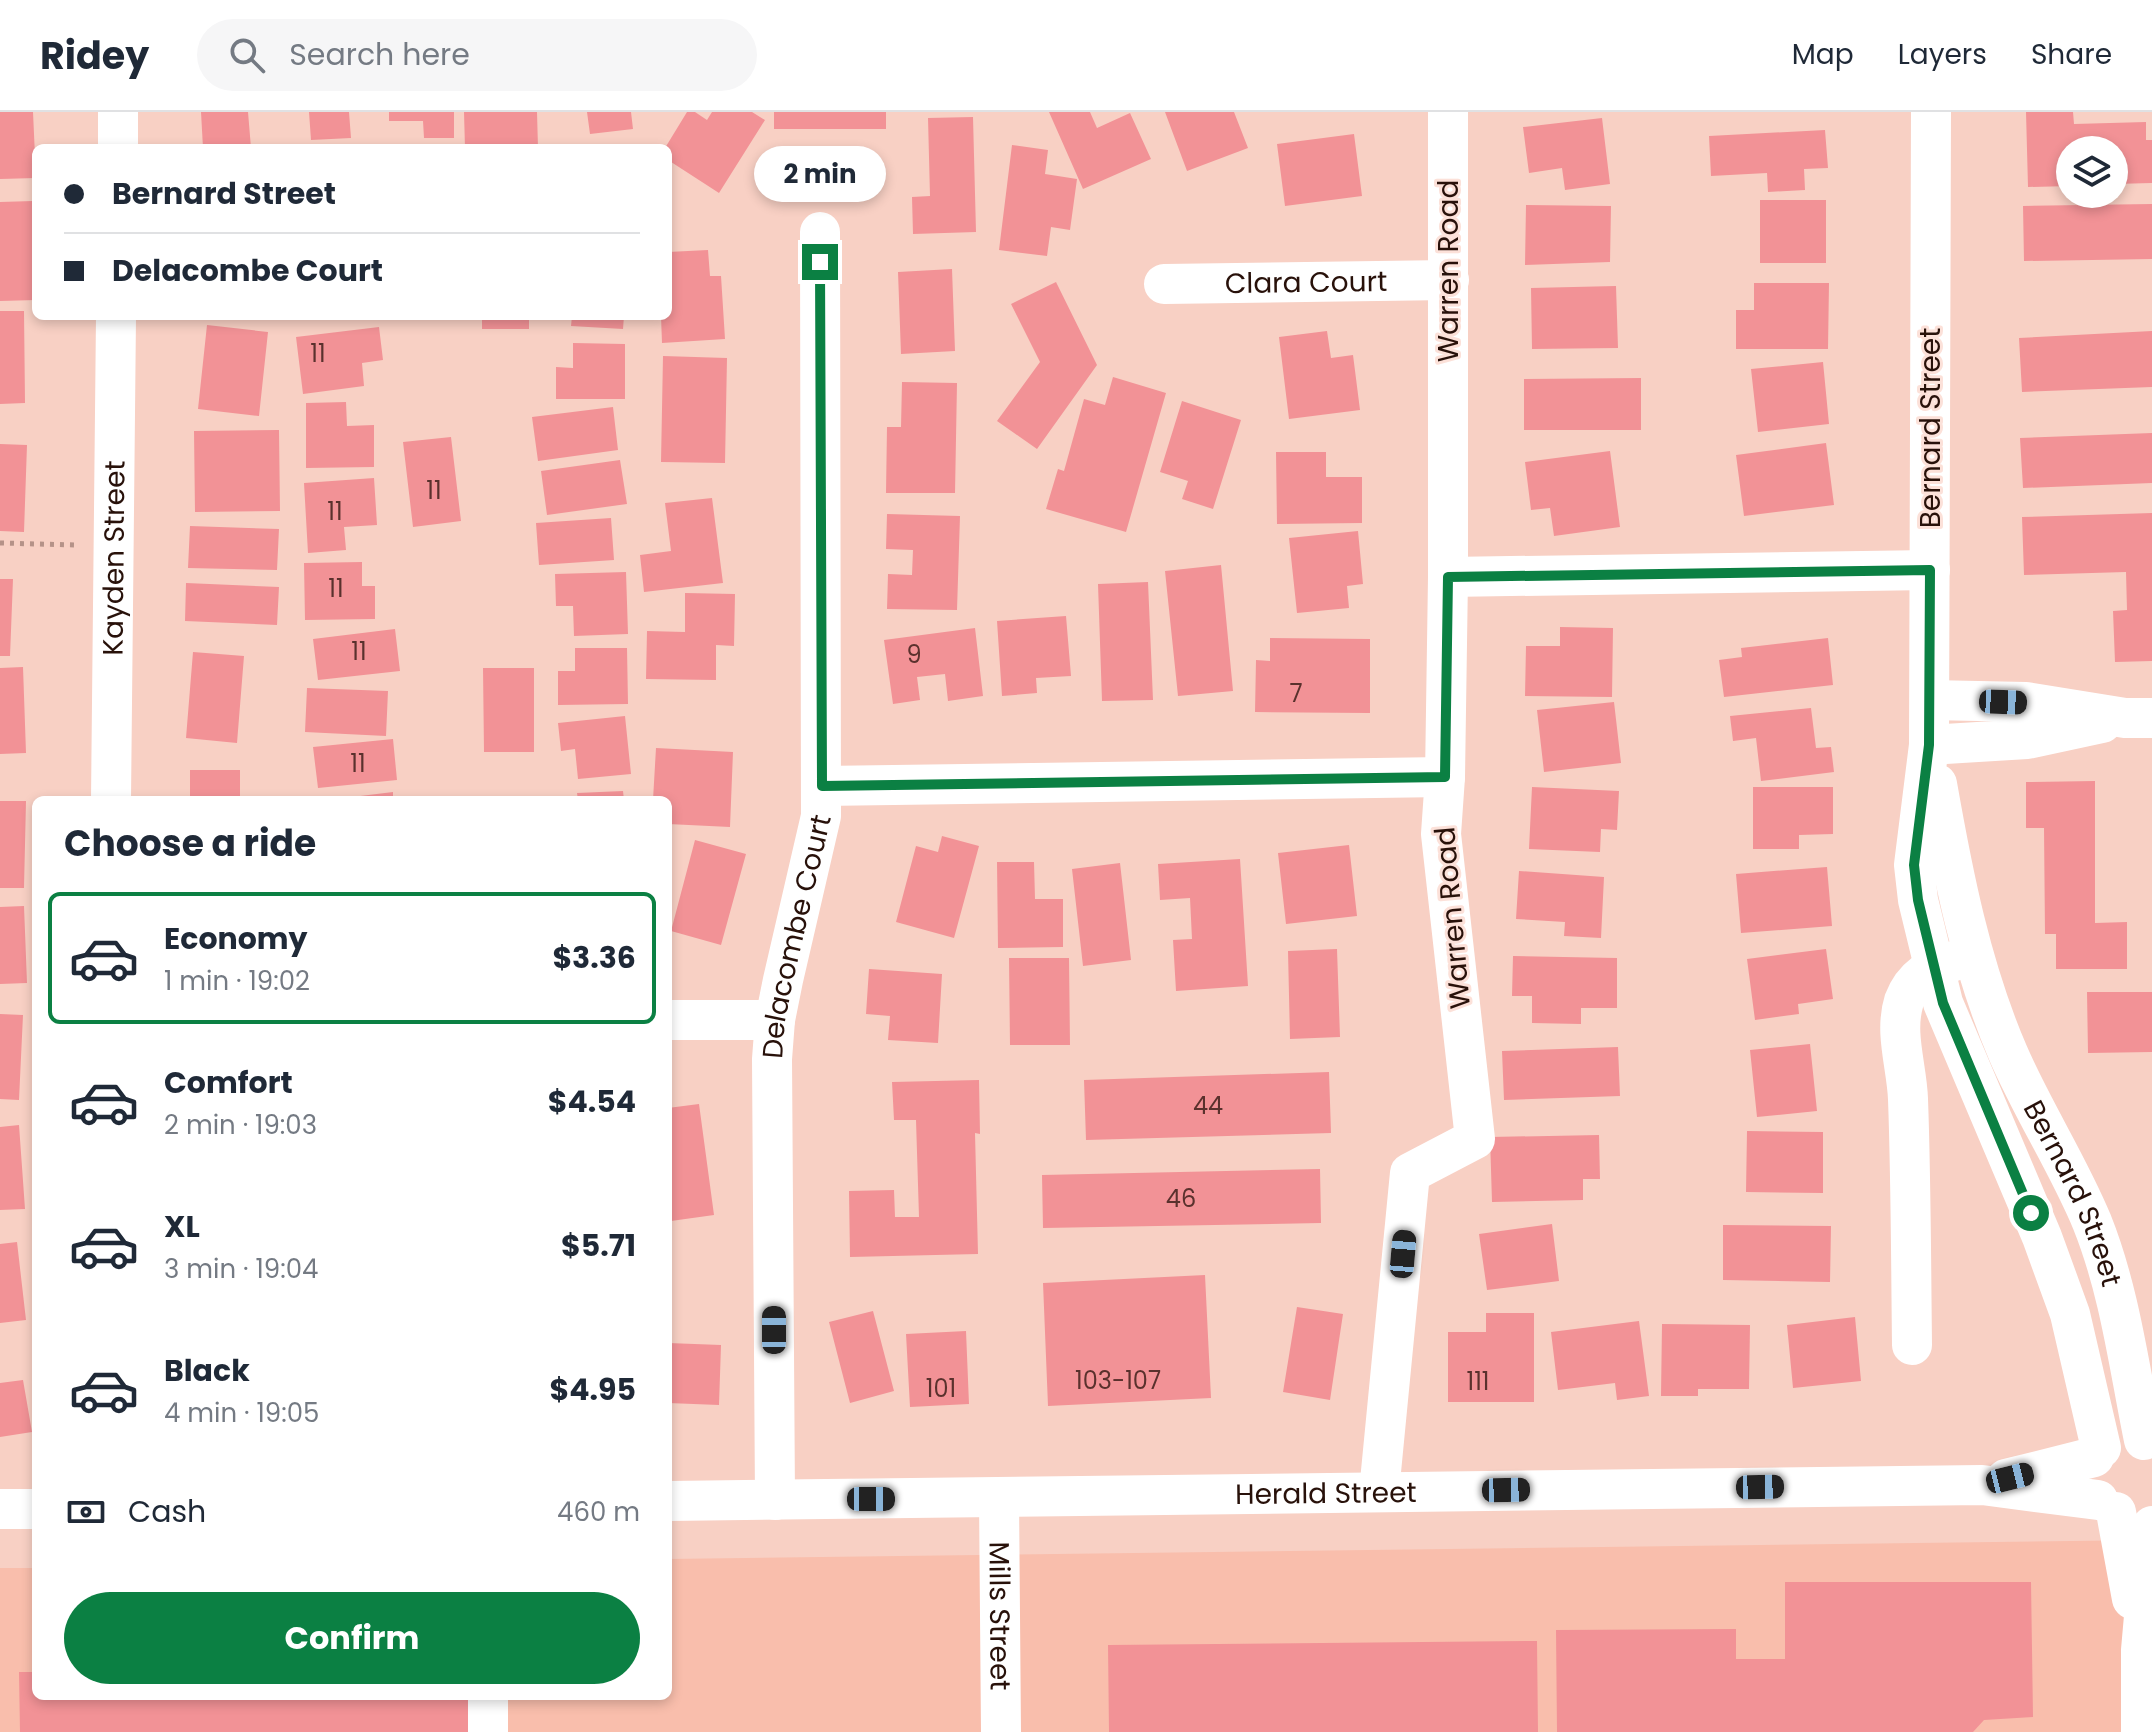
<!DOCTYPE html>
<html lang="en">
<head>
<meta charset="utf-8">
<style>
  body { margin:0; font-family:Poppins,sans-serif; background:#f6f6f7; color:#1f2937; height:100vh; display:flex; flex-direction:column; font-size:30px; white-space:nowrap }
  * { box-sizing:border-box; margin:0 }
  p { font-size:26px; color:#747a83 }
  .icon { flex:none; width:44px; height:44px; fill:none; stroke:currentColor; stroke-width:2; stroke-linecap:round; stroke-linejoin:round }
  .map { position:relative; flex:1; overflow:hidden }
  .panel { position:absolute; left:32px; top:684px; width:640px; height:904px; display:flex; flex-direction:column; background:#fff; border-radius:12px; box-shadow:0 4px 12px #0003 }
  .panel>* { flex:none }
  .banner { position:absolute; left:32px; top:32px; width:640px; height:176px; border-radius:12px; box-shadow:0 4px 12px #0003; display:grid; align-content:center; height:176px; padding:0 32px; background:#fff }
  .tools { position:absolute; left:2056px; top:24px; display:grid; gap:16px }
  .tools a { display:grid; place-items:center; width:72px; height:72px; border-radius:50%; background:#fff; box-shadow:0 4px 12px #0003; font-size:40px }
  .end { position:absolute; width:36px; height:36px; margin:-18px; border:10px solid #0b8043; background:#fff; box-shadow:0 0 0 4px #fff }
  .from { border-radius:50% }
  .bubble { position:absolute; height:56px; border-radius:28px; background:#fff; box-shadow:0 4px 12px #0003; font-size:26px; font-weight:700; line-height:56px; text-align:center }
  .car { position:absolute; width:24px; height:48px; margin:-24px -12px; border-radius:10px; box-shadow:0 0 6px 2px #0007; background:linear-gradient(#222 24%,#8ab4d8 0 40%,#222 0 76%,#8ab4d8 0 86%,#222 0) }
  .banner b { display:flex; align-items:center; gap:28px; height:76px; font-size:30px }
  .banner b+b { border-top:2px solid #e0e1e3 }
  .banner i { width:20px; height:20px; background:#1f2937 }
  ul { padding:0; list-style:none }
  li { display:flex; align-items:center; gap:24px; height:132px; margin:0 16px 12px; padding:0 16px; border:4px solid transparent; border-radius:12px }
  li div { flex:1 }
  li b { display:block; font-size:30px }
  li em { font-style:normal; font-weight:700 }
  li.active { border-color:#0b8043 }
  li>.icon { width:72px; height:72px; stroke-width:1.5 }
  h2 { padding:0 32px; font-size:36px; line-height:96px }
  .pay { display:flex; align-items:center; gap:20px; height:88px; padding:0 32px; font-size:30px }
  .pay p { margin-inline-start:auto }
  .cta { display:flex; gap:16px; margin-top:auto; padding:16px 32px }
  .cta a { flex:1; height:92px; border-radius:48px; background:#0b8043; color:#fff; font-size:32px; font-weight:700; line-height:92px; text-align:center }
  header { display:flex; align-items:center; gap:48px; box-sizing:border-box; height:112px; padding:0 40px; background:#fff; border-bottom:2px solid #e0e1e3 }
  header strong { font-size:38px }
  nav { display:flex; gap:44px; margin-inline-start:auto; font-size:28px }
  .search { width:560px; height:72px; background:#f6f6f7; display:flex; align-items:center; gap:20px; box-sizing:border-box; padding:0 28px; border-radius:44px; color:#747a83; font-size:30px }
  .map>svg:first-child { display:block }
  .built { fill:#f9beac }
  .building { fill:#f29296 }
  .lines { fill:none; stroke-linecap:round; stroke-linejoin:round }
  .path { stroke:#b59288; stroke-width:5; stroke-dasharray:4 6; stroke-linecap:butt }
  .minor { stroke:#fff; stroke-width:40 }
  .route { stroke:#0b8043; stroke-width:10 }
  .labels { text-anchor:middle; stroke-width:6; stroke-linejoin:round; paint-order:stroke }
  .number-label { font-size:24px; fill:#5a312d }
  .street-label { font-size:28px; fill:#28110a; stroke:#fce1d9 }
</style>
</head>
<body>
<header>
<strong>Ridey</strong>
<div class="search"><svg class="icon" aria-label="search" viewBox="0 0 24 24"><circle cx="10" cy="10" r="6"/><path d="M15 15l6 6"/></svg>Search here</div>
<nav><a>Map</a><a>Layers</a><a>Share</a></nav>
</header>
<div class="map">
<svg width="2152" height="1620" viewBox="0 0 2152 1620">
  <rect width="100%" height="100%" fill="#f8d0c4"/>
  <path class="built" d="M2152 1428V1620H0V1456H36V1584H668V1447Z"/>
  <path class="building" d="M0 0H33L36 66 0 67Z
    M201 0H248L251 36H203Z
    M309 0H349L351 26 311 28Z
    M389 0H454V26H424L423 9H389Z
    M464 0H537L538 36H465Z
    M587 0H631L633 17 590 22Z
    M687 0H695L707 8 712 0H752L765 8 719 81 668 48V36H665Z
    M774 0H886V17H774Z
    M1049 0H1090L1097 16 1130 1 1151 47 1083 77Z
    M1165 0H1234L1248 36 1187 59Z
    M2026 0H2073L2074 12 2146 10V28H2152V71L2114 72V38H2070V74L2028 75Z
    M973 5 976 120 913 122 912 85 930 84 928 6Z
    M1602 6 1610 72 1565 78 1562 56 1529 61 1523 15Z
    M1825 18 1828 56 1804 57 1805 78 1768 80 1767 61 1711 64 1709 24Z
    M1354 22 1362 84 1285 94 1277 32Z
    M1012 33 1048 38 1045 62 1077 67 1070 118 1051 115 1047 144 999 138Z
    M1760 88H1826V151H1760Z
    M33 89 36 188 0 189V90Z
    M2152 92V147L2024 149 2023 94Z
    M1526 93 1611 94 1610 150 1525 153Z
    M708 138 710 164H721L725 227 662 231 661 204H668V140Z
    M952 157 955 239 901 242 898 160Z
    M1056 170 1097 253 1037 337 997 309 1040 250 1011 192Z
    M1754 171H1829L1828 237H1736V198H1754Z
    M1616 174 1618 236 1532 237 1531 176Z
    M0 199H24L25 291 0 292Z
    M482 204H529V217H482Z
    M572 204H624L623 217 571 214Z
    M207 213 268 220 259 304 198 297Z
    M379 215 383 248 362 251 364 274 303 282 296 225Z
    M1327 219 1331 246 1353 243 1360 298 1289 307 1279 225Z
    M2152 219V275L2022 280 2019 226Z
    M573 231 625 232V287H556V255L573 256Z
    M663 244 727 246 725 351 661 350Z
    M1823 250 1829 312 1758 320 1751 257Z
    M1113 265 1166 281 1126 420 1046 397 1058 357 1064 359 1084 287 1105 293Z
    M1641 266V318H1524V267Z
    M902 270 957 271 955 381H886L887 315H901Z
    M1182 289 1241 308 1213 397 1182 387 1188 369 1160 360Z
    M346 290 347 314 374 313V355L306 356V291Z
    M613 295 618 338 538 349 532 305Z
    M279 318 280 399 195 400 194 319Z
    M2152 321V371L2023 376 2020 326Z
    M451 325 461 409 413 415 403 330Z
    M1826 331 1834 393 1744 404 1736 343Z
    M0 332 27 333 24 420 0 419Z
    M1610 339 1620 415 1554 424 1550 396 1531 398 1525 350Z
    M1276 340H1326V365H1362V411L1277 412Z
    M620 348 627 392 547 403 541 359Z
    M374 366 377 413 344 415 346 438 308 441 304 371Z
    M712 386 723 471 644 480 640 443 671 439 665 391Z
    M2152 401V549L2115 550 2113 499 2127 498 2126 460 2024 463 2022 405Z
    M887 402 960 404 957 498 887 497 888 462 912 463 913 438 886 437Z
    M611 406 614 448 539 453 536 411Z
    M190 414 279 417 277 458 188 456Z
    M1358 419 1363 472 1347 474 1349 496 1297 501 1289 426Z
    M362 450V474H375V507L305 508 304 451Z
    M1221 453 1233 579 1178 584 1165 459Z
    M626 460 628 522 574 524 573 494H556L555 462Z
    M0 467H13L10 544H0Z
    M1148 470 1153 588 1102 589 1098 472Z
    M186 471 279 475 277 513 185 509Z
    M685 481 735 482 734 534 716 533V568L646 567 647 519 685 520Z
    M1066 504 1071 564 1036 566 1037 581 1002 584 997 509Z
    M1560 515 1613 516 1612 585 1525 584 1526 534H1560Z
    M975 516 983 584 948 589 945 562 917 565 920 588 893 592 884 528Z
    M395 517 400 559 318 568 313 527Z
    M1270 526 1370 527V601L1255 600 1256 548 1270 549Z
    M1828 526 1833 573 1724 585 1719 548 1742 545 1741 536Z
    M575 536H627L628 592 558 593V559H575Z
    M193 540 244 544 237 631 186 626Z
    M23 555 26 641 0 642V556Z
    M483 556H534V640H484Z
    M307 576 388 579 386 624 305 620Z
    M1614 590 1621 651 1544 660 1537 598Z
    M1811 596 1816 636 1831 635 1834 660 1761 669 1756 626 1733 629 1730 604Z
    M625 604 631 662 578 667 575 637 561 639 558 611Z
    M393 627 397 668 318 676 313 635Z
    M656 636 733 640 730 715 668 712V688H653Z
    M190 658H240V688H190Z
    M2095 669V811L2127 810V857H2056V822H2045L2044 716H2026V670Z
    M1532 675 1619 679 1617 718 1601 717 1600 740 1529 737Z
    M1753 675H1833V722L1799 723V737H1753Z
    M623 679 624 688H578L577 681Z
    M393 680V688H344V686Z
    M0 689H26L24 776H0Z
    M942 724 979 734 954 826 896 810 916 734 938 740Z
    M695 728 746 742 721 833 671 819Z
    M1349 733 1357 804 1286 812 1278 741Z
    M1240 747 1248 874 1176 879 1173 828 1192 827 1190 786 1160 788 1158 752Z
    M997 750H1034L1035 787H1063V835L998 836Z
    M1120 751 1131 848 1083 854 1072 757Z
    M1827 755 1832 814 1741 821 1736 762Z
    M1519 759 1604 765 1601 826 1564 824 1565 810 1516 807Z
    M24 794 27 871 0 872V795Z
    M1337 837 1340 925 1290 927 1288 839Z
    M1826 837 1833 887 1798 892 1799 902 1755 908 1747 847Z
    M1513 844 1617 846V896H1581V912L1532 911V884H1512Z
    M1009 846H1069L1070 933H1010Z
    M869 857 942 862 938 931 888 928 890 904 866 902Z
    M2087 880H2152V940L2088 941Z
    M0 902 23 903 19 988 0 987Z
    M1810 932 1817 999 1757 1005 1750 938Z
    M1618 935 1620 984 1504 988 1502 939Z
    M1329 960 1331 1021 1086 1028 1084 968Z
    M979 968 980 1022 975 1021 978 1142 850 1145 849 1079 894 1078 895 1105H919L916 1008H894L892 970Z
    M699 992 714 1103 671 1109 668 1086V996Z
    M19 1013 25 1097 0 1098V1015Z
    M1747 1019 1823 1020V1081L1746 1080Z
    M1599 1023 1600 1067H1583V1088L1492 1090 1490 1025Z
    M1320 1057 1321 1111 1043 1116 1042 1063Z
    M1552 1112 1559 1169 1487 1178 1479 1122Z
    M1723 1113 1831 1114 1830 1170 1723 1168Z
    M17 1130 26 1208 0 1211V1132Z
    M1205 1163 1211 1286 1048 1294 1043 1171Z
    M1297 1195 1343 1202 1330 1288 1283 1280Z
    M873 1199 894 1279 850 1291 829 1210Z
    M1486 1201H1534V1290H1448V1220H1486Z
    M1855 1205 1861 1269 1793 1276 1787 1213Z
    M1639 1209 1649 1284 1617 1288 1615 1271 1558 1278 1551 1220Z
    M1662 1212 1750 1213 1749 1277H1698V1284H1661Z
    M966 1219 969 1292 910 1295 906 1222Z
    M668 1231 721 1233 719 1293 668 1291Z
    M23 1268 32 1320 0 1325V1271Z
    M1785 1470H2031L2033 1605 1984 1608 1973 1620H1557L1556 1518 1736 1517V1547H1785Z
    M1537 1529 1538 1620H1109L1108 1533Z
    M19 1560H36V1584H476V1620H20Z"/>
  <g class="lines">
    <path class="path" d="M0 431 75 433"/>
    <g class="minor">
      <path d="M1931 0 1929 633 1914 753 1918 788 1943 891 2042 1125 2070 1202 2101 1336"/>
      <path d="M118 36V0"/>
      <path id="s1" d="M1164 172 1449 168"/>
      <path d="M1448 465 1930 458"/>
      <path d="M1930 588 2026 590 2125 606H2152"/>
      <path d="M1929 633 2027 627 2102 611"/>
      <path id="s2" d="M1937 672C1953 763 1971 855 2008 941 2033 999 2068 1052 2092 1110 2120 1180 2129 1255 2144 1328"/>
      <path d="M822 674 1445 665"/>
      <path id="s3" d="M111 688 116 204"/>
      <path d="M668 908H775"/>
      <path d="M1912 1233C1911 1151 1911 1068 1908 987 1907 955 1894 921 1904 889 1913 865 1930 855 1954 849"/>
      <path d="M2006 1367 2094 1345"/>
      <path d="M1379 1380 1410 1061 1475 1027 1441 722 1445 665 1448 465V0"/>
      <path id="s4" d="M999 1386 1001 1620"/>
      <path id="s5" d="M775 1388 772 947 775 908 783 868 821 704 820 120"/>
      <path id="s6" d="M668 1389 1982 1373 2098 1388"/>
      <path d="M0 1397H36"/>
      <path d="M2116 1400 2132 1487"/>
      <path d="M488 1584V1620"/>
      <path d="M2141 1620V1538L2152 1414"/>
    </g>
  </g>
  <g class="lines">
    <path class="route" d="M820 150 822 674 1445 665 1448 465 1930 458 1929 633 1914 753 1918 788 1943 891 2031 1101"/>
  </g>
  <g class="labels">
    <g class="number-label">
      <text x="318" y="250">11</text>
      <text x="434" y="387">11</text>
      <text x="335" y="408">11</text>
      <text x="336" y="485">11</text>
      <text x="359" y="548">11</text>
      <text x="914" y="551">9</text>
      <text x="1296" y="590">7</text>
      <text x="358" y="660">11</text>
      <text x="1208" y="1002">44</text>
      <text x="1181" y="1095">46</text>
      <text x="1118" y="1277">103-107</text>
      <text x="1478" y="1278">111</text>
      <text x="941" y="1285">101</text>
    </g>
    <g class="street-label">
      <text transform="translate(1448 159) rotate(-90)" y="10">Warren Road</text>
      <text dy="10" stroke="none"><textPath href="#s1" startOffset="142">Clara Court</textPath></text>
      <text transform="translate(1930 316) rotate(-90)" y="10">Bernard Street</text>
      <text dy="10" stroke="none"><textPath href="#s3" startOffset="242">Kayden Street</textPath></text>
      <text transform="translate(1452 806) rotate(-95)" y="10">Warren Road</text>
      <text dy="10" stroke="none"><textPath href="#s5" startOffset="566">Delacombe Court</textPath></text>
      <text dy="10" stroke="none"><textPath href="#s2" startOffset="434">Bernard Street</textPath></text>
      <text dy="10" stroke="none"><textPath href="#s6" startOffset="658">Herald Street</textPath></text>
      <text dy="10" stroke="none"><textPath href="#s4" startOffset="118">Mills Street</textPath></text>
    </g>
  </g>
</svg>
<div class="tools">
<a><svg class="icon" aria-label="layers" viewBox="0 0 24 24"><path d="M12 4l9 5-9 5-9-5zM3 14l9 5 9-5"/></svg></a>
</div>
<i class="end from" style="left:2031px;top:1101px"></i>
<i class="end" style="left:820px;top:150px"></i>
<div class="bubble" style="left:754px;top:34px;width:132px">2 min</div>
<i class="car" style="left:2003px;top:590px;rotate:92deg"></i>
<i class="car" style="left:1403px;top:1142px;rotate:5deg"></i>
<i class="car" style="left:774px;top:1218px;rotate:0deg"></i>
<i class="car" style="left:2010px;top:1366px;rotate:76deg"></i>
<i class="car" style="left:1760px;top:1375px;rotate:89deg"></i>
<i class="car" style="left:1506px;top:1378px;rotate:89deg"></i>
<i class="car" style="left:871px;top:1387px;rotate:90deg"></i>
<div class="banner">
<b><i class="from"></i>Bernard Street</b>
<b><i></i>Delacombe Court</b>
</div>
<section class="panel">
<h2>Choose a ride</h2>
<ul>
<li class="active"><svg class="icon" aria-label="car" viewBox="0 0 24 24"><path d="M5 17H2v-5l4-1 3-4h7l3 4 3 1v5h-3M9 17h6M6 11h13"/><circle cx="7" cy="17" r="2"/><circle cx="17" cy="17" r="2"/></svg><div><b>Economy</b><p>1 min · 19:02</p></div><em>$3.36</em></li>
<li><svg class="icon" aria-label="car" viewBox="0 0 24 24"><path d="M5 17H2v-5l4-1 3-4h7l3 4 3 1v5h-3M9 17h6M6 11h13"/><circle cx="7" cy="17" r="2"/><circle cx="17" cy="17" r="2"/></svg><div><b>Comfort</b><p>2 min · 19:03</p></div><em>$4.54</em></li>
<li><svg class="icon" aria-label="car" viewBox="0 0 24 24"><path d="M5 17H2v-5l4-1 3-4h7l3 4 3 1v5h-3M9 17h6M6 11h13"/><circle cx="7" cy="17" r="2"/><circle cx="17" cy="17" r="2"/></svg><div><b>XL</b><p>3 min · 19:04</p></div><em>$5.71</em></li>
<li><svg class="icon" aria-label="car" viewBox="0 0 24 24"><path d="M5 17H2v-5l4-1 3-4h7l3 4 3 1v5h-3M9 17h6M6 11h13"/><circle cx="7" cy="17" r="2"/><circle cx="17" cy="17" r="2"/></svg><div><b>Black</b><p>4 min · 19:05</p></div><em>$4.95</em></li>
</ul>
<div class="pay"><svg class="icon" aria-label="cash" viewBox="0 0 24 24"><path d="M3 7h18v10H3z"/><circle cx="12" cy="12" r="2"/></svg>Cash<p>460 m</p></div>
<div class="cta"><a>Confirm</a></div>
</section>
</div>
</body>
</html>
